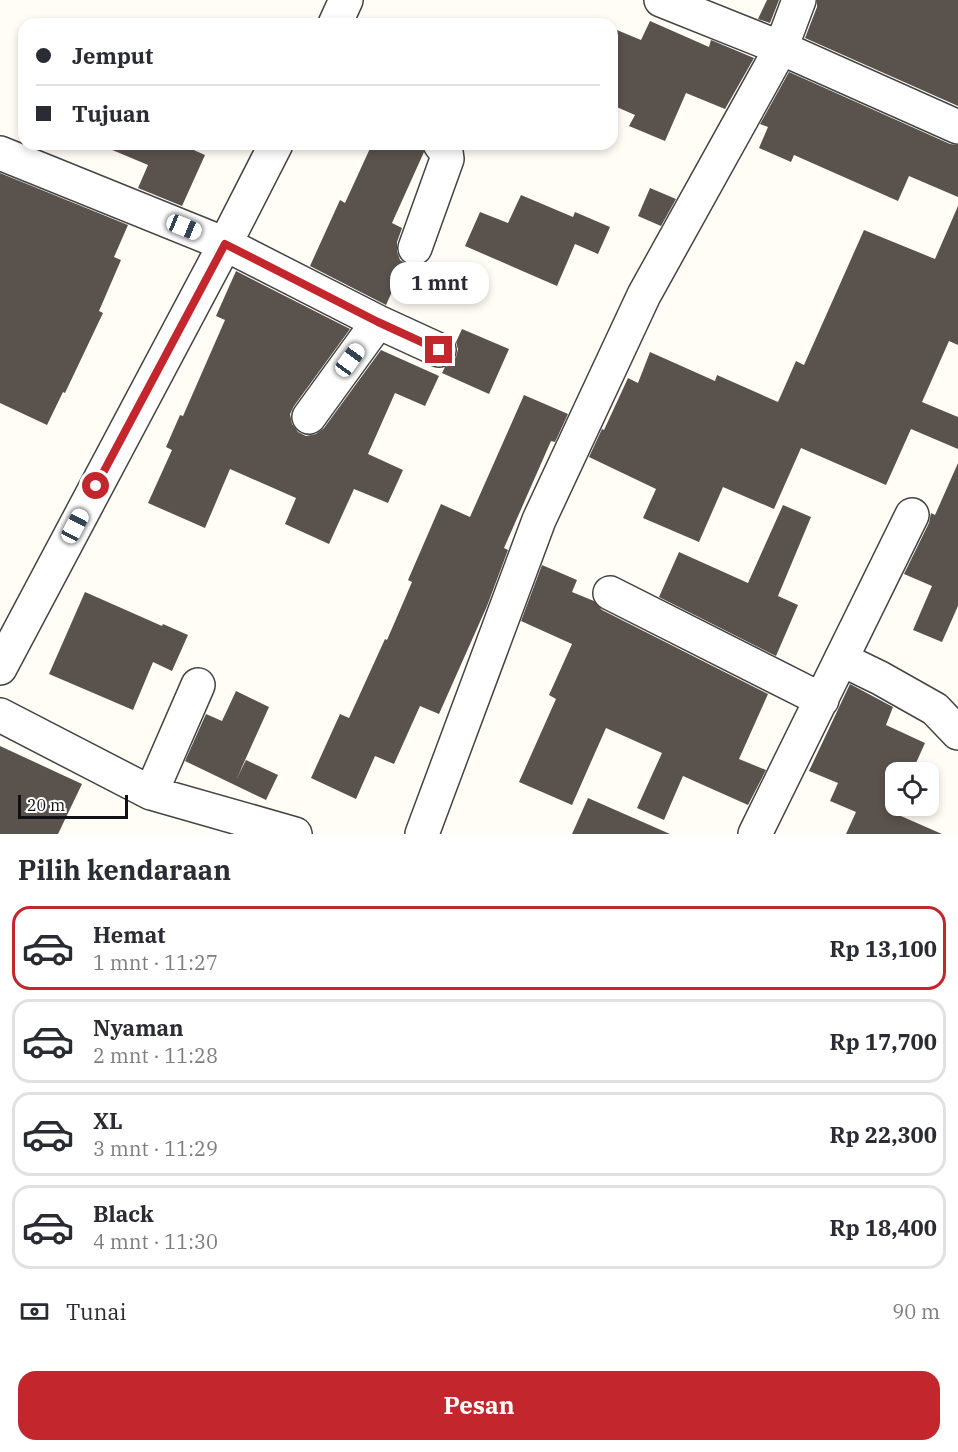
<!DOCTYPE html>
<html lang="id">
<head>
<meta charset="utf-8">
<style>
  body { margin:0; font-family:"IBM Plex Serif",serif; background:#f2f2f3; color:#2b2b33; height:100vh; display:flex; flex-direction:column; font-size:22px; white-space:nowrap }
  * { box-sizing:border-box; margin:0 }
  p { font-size:20px; color:#7c7c81 }
  .icon { flex:none; width:33px; height:33px; fill:none; stroke:currentColor; stroke-width:2; stroke-linecap:round; stroke-linejoin:round }
  .map { position:relative; height:834px; overflow:hidden }
  .side { display:flex; flex-direction:column; background:#fff; flex:1 }
  .side>* { flex:none }
  .banner { position:absolute; left:18px; top:18px; width:600px; height:132px; border-radius:18px; box-shadow:0 3px 9px #0003; display:grid; align-content:center; height:132px; padding:0 18px; background:#fff }
  .tools { position:absolute; left:885px; top:762px; display:grid; gap:12px }
  .tools a { display:grid; place-items:center; width:54px; height:54px; border-radius:12px; background:#fff; box-shadow:0 3px 9px #0003; font-size:30px }
  .scale { position:absolute; left:18px; bottom:15px; width:110px; box-sizing:border-box; padding-left:6px; border:3px solid #111; border-top:0; font-size:16px; line-height:21px; white-space:nowrap; color:#111; -webkit-text-stroke:4px #fff; paint-order:stroke }
  .end { position:absolute; width:27px; height:27px; margin:-14px; border:8px solid #c4262e; background:#fff; box-shadow:0 0 0 3px #fff }
  .from { border-radius:50% }
  .bubble { position:absolute; height:42px; border-radius:18px; background:#fff; box-shadow:0 3px 9px #0003; font-size:20px; font-weight:800; line-height:42px; text-align:center }
  .car { position:absolute; width:18px; height:36px; margin:-18px -9px; border-radius:8px; box-shadow:0 0 4px 2px #0007; background:linear-gradient(#fff 24%,#345 0 40%,#fff 0 76%,#345 0 86%,#fff 0) }
  .banner b { display:flex; align-items:center; gap:21px; height:57px; font-size:22px }
  .banner b+b { border-top:2px solid #e1e1e2 }
  .banner i { width:15px; height:15px; background:#2b2b33 }
  ul { padding:0; list-style:none }
  li { display:flex; align-items:center; gap:18px; height:84px; margin:0 12px 9px; padding:0 6px; border:3px solid #e1e1e2; border-radius:18px }
  li div { flex:1 }
  li b { display:block; font-size:22px }
  li em { font-style:normal; font-weight:800 }
  li.current { border-color:#c4262e }
  li>.icon { width:54px; height:54px; stroke-width:1.5 }
  h2 { padding:0 18px; font-size:27px; line-height:72px }
  .pay { display:flex; align-items:center; gap:15px; height:66px; padding:0 18px; font-size:22px }
  .pay p { margin-inline-start:auto }
  .cta { display:flex; gap:12px; margin-top:auto; padding:12px 18px }
  .cta a { flex:1; height:69px; border-radius:18px; background:#c4262e; color:#fff; font-size:24px; font-weight:800; line-height:69px; text-align:center }
  .map>svg:first-child { display:block }
  .building { fill:#5a524d }
  .lines { fill:none; stroke-linecap:round; stroke-linejoin:round }
  .minor-casing { stroke:#444; stroke-width:36 }
  .minor { stroke:#fff; stroke-width:33 }
  .route { stroke:#c4262e; stroke-width:8 }
</style>
</head>
<body>
<div class="map">
<svg width="958" height="834" viewBox="0 0 958 834">
  <rect width="100%" height="100%" fill="#fffdf5"/>
  <path class="building" d="M767 0H779L770 23 758 19Z
    M817 0H958V106L805 38 817 7Z
    M650 21 709 47 711 40 754 58 725 109 686 93 665 141 629 126 635 115 612 105V28L641 40Z
    M789 72 950 144 958 145V197L909 176 898 201 794 155 791 162 759 148 768 127 760 124Z
    M98 144H180L205 155 182 206 138 188 148 165Z
    M372 144H422L424 152 392 223 402 228 397 242V251L400 260 405 263 386 305 310 266 340 200 345 203Z
    M0 173 128 225 114 257 121 260 99 311 103 313 65 393 63 392 47 425 0 403Z
    M650 188 676 199 661 226 638 216Z
    M521 195 573 217 575 212 610 227 598 254 575 244 557 286 465 246 480 212 508 223Z
    M958 206V345L949 341 922 402 958 417V449L911 429 886 485 801 448 774 509 723 487 699 542 643 518 656 489 589 457 602 429 604 430 628 378 638 383 650 352 715 381 717 375 778 402 796 361 804 365 864 230 935 259Z
    M236 271 350 329 294 406 290 414 292 424 298 432 306 436 316 434 324 428 381 350 439 376 425 406 395 393 368 454 403 470 388 503 354 489 329 544 285 524 296 498 230 469 205 528 148 503 172 450 166 447 180 415 183 416 225 320 216 316Z
    M462 329 509 349 489 394 442 373 445 367 450 365 456 357 458 349 456 342Z
    M524 395 568 414 555 442 551 441 504 548 508 550 487 606 439 714 420 706 394 764 375 756 356 799 311 778 340 714 349 718 385 639 387 640 412 582 408 580 441 504 470 517Z
    M958 463V606L942 642 913 630 932 586 904 574 929 523 931 513 935 515Z
    M783 505 811 517 778 596 798 605 776 656 659 597 679 552 748 583Z
    M542 565 577 580 572 592 594 601 602 610 768 694 739 759 766 770 748 805 683 776 664 820 637 808 662 753 606 728 572 805 519 782 556 699 549 695 572 644 521 621Z
    M85 592 162 626 163 624 188 635 172 671 153 662 133 710 49 674Z
    M850 684 893 707 886 725 925 743 912 772H896V806H897L894 813 942 834H846L856 812 830 801 838 783 809 771Z
    M236 691 269 707 237 778 246 760 278 775 266 800 185 761 206 714 222 721Z
    M0 746 82 784 58 834H0Z
    M588 798 670 834H572Z"/>
  <g class="lines">
    <defs>
      <path id="minor" d="M661 0 781 48 958 127
        M335 24 346 0
        M0 153 225 244 378 322 439 350
        M415 248 447 159 446 152 440 144
        M309 417 378 322
        M610 593 822 700
        M841 659 880 678 935 709 958 733
        M0 668 225 244 276 144
        M0 715 151 793 295 834
        M151 793 198 685
        M422 834 539 520 644 295 781 48 799 0
        M755 834 912 515"/>
    </defs>
    <use href="#minor" class="minor-casing"/>
    <use href="#minor" class="minor"/>
  </g>
  <g class="lines">
    <path class="route" d="M96 486 225 244 378 322 439 350"/>
  </g>
</svg>
<div class="tools">
<a><svg class="icon" aria-label="locate" viewBox="0 0 24 24"><circle cx="12" cy="12" r="6"/><path d="M12 2v4M12 18v4M2 12h4M18 12h4"/></svg></a>
</div>
<div class="scale">20 m</div>
<i class="end from" style="left:96px;top:486px"></i>
<i class="end" style="left:439px;top:350px"></i>
<div class="bubble" style="left:390px;top:262px;width:99px">1 mnt</div>
<i class="car" style="left:184px;top:227px;rotate:112deg"></i>
<i class="car" style="left:350px;top:360px;rotate:36deg"></i>
<i class="car" style="left:75px;top:526px;rotate:28deg"></i>
<div class="banner">
<b><i class="from"></i>Jemput</b>
<b><i></i>Tujuan</b>
</div>
</div>
<section class="side">
<h2>Pilih kendaraan</h2>
<ul>
<li class="current"><svg class="icon" aria-label="car" viewBox="0 0 24 24"><path d="M5 17H2v-5l4-1 3-4h7l3 4 3 1v5h-3M9 17h6M6 11h13"/><circle cx="7" cy="17" r="2"/><circle cx="17" cy="17" r="2"/></svg><div><b>Hemat</b><p>1 mnt · 11:27</p></div><em>Rp 13,100</em></li>
<li><svg class="icon" aria-label="car" viewBox="0 0 24 24"><path d="M5 17H2v-5l4-1 3-4h7l3 4 3 1v5h-3M9 17h6M6 11h13"/><circle cx="7" cy="17" r="2"/><circle cx="17" cy="17" r="2"/></svg><div><b>Nyaman</b><p>2 mnt · 11:28</p></div><em>Rp 17,700</em></li>
<li><svg class="icon" aria-label="car" viewBox="0 0 24 24"><path d="M5 17H2v-5l4-1 3-4h7l3 4 3 1v5h-3M9 17h6M6 11h13"/><circle cx="7" cy="17" r="2"/><circle cx="17" cy="17" r="2"/></svg><div><b>XL</b><p>3 mnt · 11:29</p></div><em>Rp 22,300</em></li>
<li><svg class="icon" aria-label="car" viewBox="0 0 24 24"><path d="M5 17H2v-5l4-1 3-4h7l3 4 3 1v5h-3M9 17h6M6 11h13"/><circle cx="7" cy="17" r="2"/><circle cx="17" cy="17" r="2"/></svg><div><b>Black</b><p>4 mnt · 11:30</p></div><em>Rp 18,400</em></li>
</ul>
<div class="pay"><svg class="icon" aria-label="cash" viewBox="0 0 24 24"><path d="M3 7h18v10H3z"/><circle cx="12" cy="12" r="2"/></svg>Tunai<p>90 m</p></div>
<div class="cta"><a>Pesan</a></div>
</section>
</body>
</html>
